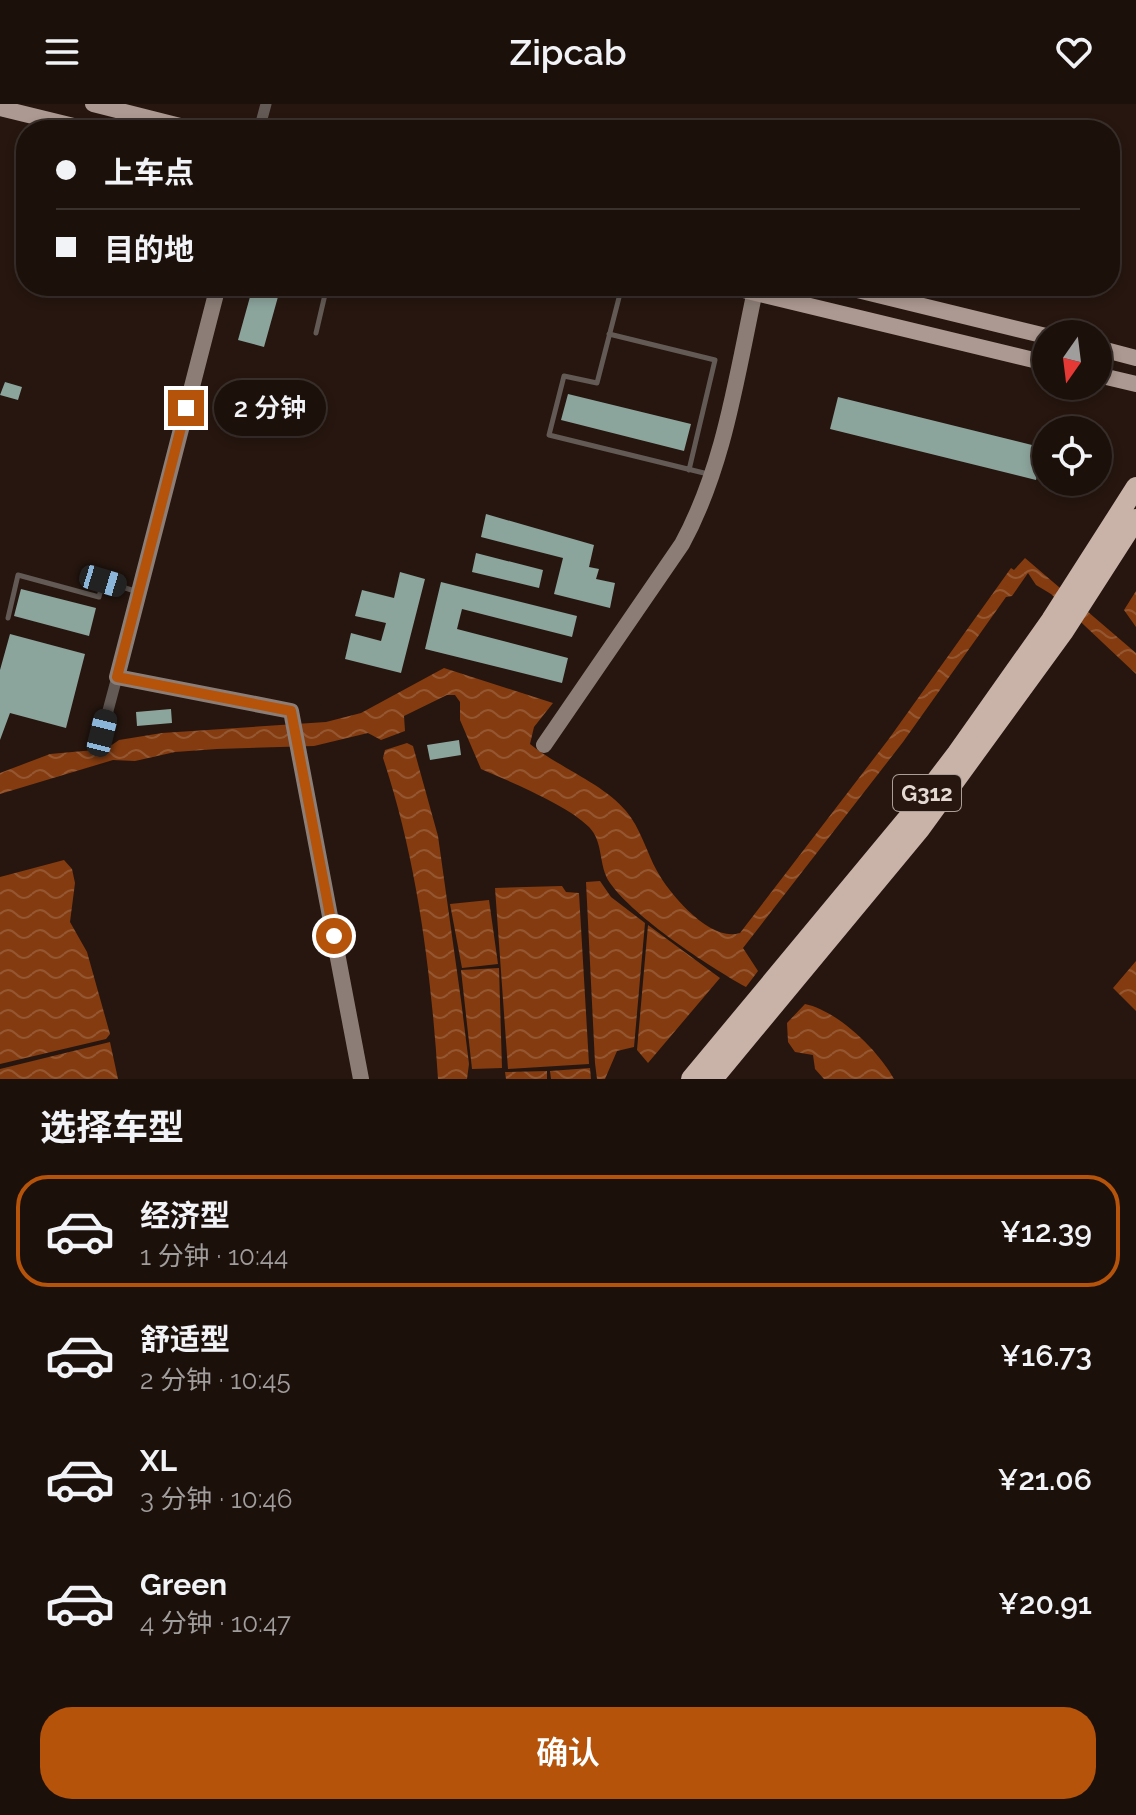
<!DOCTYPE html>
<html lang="zh">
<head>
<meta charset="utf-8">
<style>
  body { margin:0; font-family:Raleway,"Noto Sans SC",sans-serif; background:#291e19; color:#f1f3f6; height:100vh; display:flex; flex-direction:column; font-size:30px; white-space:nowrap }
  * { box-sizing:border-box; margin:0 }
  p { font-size:26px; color:#a09d9d }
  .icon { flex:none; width:44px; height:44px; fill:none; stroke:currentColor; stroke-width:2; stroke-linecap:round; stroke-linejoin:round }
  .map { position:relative; height:975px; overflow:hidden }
  .details { display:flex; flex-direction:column; background:#1c100b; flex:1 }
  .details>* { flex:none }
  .banner { position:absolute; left:16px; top:16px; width:1104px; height:176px; border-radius:32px; box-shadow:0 4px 12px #0003,0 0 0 2px #3a302c; display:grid; align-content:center; height:176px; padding:0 40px; background:#1c100b }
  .needle { width:52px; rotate:194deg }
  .tools { position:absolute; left:1032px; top:216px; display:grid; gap:16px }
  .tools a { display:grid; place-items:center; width:80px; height:80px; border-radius:50%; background:#1c100b; box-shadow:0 4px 12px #0003,0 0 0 2px #3a302c; font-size:40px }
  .end { position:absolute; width:36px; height:36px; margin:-18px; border:10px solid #b45309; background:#fff; box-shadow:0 0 0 4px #fff }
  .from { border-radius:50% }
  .bubble { position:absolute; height:56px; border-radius:28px; background:#1c100b; box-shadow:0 4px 12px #0003,0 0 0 2px #3a302c; font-size:26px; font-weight:600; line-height:56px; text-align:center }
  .car { position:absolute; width:24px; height:48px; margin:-24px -12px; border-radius:10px; box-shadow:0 0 6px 2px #0007; background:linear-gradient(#222 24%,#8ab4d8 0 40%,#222 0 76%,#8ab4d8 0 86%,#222 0) }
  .banner b { display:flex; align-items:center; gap:28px; height:76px; font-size:30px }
  .banner b+b { border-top:2px solid #3a302c }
  .banner i { width:20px; height:20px; background:#f1f3f6 }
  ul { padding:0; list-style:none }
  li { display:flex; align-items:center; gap:24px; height:112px; margin:0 16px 12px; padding:0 24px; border:4px solid transparent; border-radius:32px }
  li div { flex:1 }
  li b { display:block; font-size:30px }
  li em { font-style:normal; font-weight:600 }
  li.current { border-color:#b45309 }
  li>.icon { width:72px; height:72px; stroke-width:1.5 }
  h2 { padding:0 40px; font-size:36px; line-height:96px }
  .action { display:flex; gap:16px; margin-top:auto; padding:16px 40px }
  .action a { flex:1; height:92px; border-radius:32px; background:#b45309; color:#fff; font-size:32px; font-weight:600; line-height:92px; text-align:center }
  header { display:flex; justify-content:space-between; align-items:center; height:104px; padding:0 40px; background:#1c100b; font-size:36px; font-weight:600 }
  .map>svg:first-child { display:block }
  .water { fill:url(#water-waves) }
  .building { fill:#8ba49c }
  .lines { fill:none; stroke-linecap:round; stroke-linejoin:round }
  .lane { stroke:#635a55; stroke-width:5 }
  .street { stroke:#635a55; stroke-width:11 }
  .secondary { stroke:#8c7e77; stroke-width:16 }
  .primary { stroke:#ac9991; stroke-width:16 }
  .highway { stroke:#c9b3a8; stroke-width:20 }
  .route { stroke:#b45309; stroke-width:10 }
  .labels { text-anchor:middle; stroke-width:8; stroke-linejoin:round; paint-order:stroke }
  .shield { fill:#26160f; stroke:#ab9e98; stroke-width:2 }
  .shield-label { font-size:22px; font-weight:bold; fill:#e4d8d2 }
</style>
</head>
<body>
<header><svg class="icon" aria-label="menu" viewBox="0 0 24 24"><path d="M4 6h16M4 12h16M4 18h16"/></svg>Zipcab<svg class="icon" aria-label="heart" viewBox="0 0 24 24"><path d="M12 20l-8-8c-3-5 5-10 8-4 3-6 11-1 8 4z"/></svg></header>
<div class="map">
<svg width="1136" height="975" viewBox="0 0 1136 975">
  <defs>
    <pattern id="water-waves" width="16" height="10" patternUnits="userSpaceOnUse" patternTransform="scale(2)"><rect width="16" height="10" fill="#843b0f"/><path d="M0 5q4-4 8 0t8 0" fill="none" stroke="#955731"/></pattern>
  </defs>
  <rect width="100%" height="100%" fill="#26160f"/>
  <path class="water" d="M1025 454 1136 549V570L1051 490 1036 481 1028 469 1012 492 1006 493 903 638 743 844 758 867 746 883C708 862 635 814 610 779 598 762 604 738 589 723 569 702 509 677 481 665L460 616V598L455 591H447L404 612 405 627 381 636 368 629 314 642 217 645 175 648 135 657 113 656 0 690V669L50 650 106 645 119 636 162 629 326 618 361 609 444 564 553 599 534 623 530 640C558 663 604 680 626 707 640 723 647 749 657 767 670 791 711 839 740 829L888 636 1011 464 1014 466Z
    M1136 487V523L1124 506Z
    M407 639 413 642 438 732 461 896 469 960 467 975H438C431 867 417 756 383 654L385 646Z
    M64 756 72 765 75 779 70 818 87 848 110 930 106 935 0 960V773Z
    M600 777 611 793 645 819 634 943 617 947 605 975H597L595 959 586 778Z
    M562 782 566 788 579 789 589 960 508 965 495 784Z
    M489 796 498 860 462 864 450 800Z
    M648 821 720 874 648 959 637 946Z
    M1136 857V907L1113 884Z
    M499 864 502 964 472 965 461 866Z
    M805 900C838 907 878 946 894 975H824L815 965 813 951 795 948 788 938 787 919Z
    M110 938 118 975H0V965Z
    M590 964 591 975H551L550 967Z
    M547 967V975H506L505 968Z"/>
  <path class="building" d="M253 182H281L264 243 238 236Z
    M5 278 22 283 18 296 0 291Z
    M568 290 691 320 684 347 561 316Z
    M838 293 1044 344 1036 376 830 325Z
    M486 410 594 441 589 463 599 465 596 475 615 479 610 504 554 490 563 454 481 433Z
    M476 449 543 466 539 484 472 468Z
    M400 468 425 475 401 569 345 555 351 529 381 537 386 519 355 512 362 486 394 494Z
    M441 478 577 512 572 533 462 505 457 525 568 554 562 579 425 545Z
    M21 485 96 504 89 532 14 512Z
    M10 530 85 550 66 624 10 609 0 636V566Z
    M171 605 172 619 137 622 136 608Z
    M459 636 461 651 430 656 427 641Z"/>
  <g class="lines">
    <path class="lane" d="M622 182 597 279 564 272 549 331 708 370
      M316 229 327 182
      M609 230 715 256 689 366
      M8 514 18 471 99 493 103 477 138 488"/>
    <path class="street" d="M259 26 266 0
      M102 629 117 573"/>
    <path class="secondary" d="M218 182 117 573 291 607 361 975
      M544 641 682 440C725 361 737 269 756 182"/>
    <path class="primary" d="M93 0 196 26
      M0 4 90 26
      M727 182 1046 259
      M841 182 1046 232
      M1098 244 1136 254
      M1098 271 1136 280"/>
    <path class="highway" d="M691 975 906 716 957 649 1051 516 1136 383
      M713 975 920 725 1064 527 1136 415"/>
  </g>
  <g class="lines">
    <path class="route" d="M186 304 117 573 291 607 334 832"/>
  </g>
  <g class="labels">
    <rect class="shield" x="893" y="671" width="68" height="36" rx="6"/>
    <g class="shield-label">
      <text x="927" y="697">G312</text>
    </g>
  </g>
</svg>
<div class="tools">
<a><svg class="needle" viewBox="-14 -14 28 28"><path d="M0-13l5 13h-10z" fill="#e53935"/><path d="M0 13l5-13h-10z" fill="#a09d9d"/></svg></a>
<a><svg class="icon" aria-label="locate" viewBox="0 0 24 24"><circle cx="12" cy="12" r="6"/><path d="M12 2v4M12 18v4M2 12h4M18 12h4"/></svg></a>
</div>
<i class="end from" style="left:334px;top:832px"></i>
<i class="end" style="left:186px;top:304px"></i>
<div class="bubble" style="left:214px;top:276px;width:112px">2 分钟</div>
<i class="car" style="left:103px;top:477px;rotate:107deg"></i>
<i class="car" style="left:102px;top:629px;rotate:14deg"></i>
<div class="banner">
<b><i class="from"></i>上车点</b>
<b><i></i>目的地</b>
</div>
</div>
<section class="details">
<h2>选择车型</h2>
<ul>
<li class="current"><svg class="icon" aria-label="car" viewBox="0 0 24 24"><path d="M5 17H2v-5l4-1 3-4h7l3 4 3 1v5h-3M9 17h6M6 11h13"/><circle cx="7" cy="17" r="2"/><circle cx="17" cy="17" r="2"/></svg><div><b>经济型</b><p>1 分钟 · 10:44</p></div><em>¥12.39</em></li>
<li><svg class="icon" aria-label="car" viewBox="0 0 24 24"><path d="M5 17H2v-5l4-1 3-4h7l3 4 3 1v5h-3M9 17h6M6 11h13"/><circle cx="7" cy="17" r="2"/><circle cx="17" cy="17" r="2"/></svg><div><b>舒适型</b><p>2 分钟 · 10:45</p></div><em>¥16.73</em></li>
<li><svg class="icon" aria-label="car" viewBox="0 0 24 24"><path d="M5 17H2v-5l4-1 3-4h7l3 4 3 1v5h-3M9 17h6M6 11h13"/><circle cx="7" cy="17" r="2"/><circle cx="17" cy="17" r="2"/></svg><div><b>XL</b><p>3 分钟 · 10:46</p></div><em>¥21.06</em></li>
<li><svg class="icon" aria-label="car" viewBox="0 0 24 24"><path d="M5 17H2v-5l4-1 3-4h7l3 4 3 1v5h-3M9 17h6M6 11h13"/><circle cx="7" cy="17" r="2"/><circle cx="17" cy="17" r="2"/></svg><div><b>Green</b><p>4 分钟 · 10:47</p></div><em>¥20.91</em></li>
</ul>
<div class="action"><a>确认</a></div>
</section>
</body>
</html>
